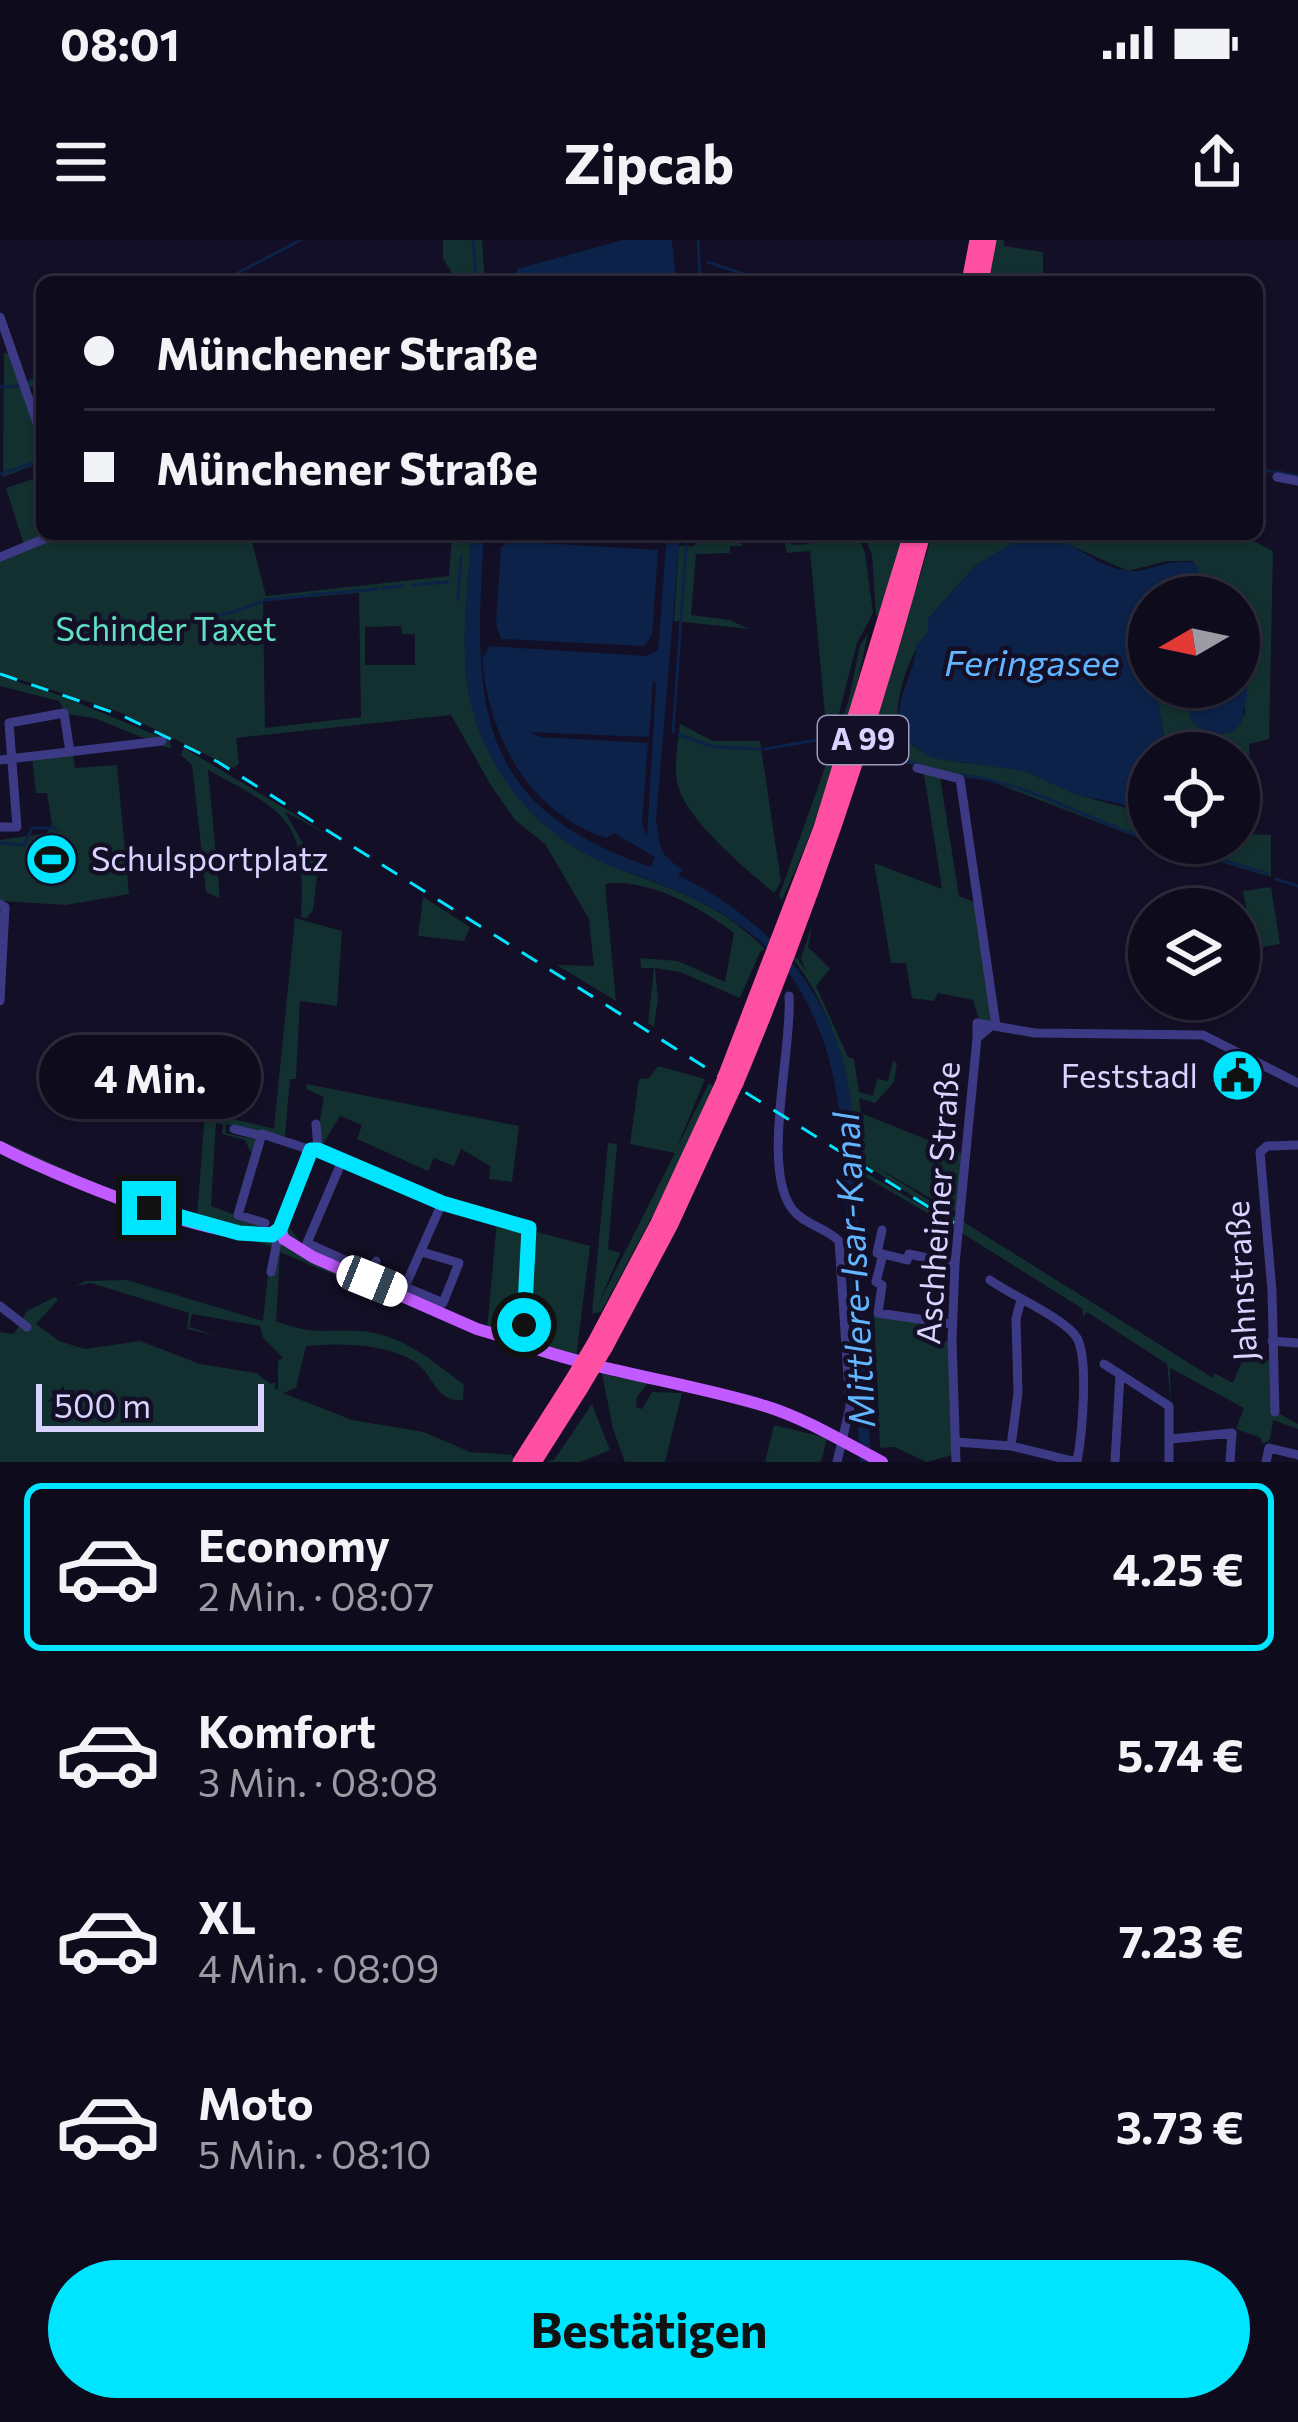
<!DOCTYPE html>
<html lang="de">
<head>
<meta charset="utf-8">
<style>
  body { margin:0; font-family:Commissioner,sans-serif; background:#171425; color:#f1f3f6; height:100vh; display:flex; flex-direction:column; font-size:45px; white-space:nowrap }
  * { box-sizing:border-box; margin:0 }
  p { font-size:39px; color:#9b9ba3 }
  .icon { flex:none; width:66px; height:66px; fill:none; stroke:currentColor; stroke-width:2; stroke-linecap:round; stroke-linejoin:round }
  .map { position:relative; height:1222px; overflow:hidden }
  .panel { display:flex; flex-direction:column; background:#0e0b1c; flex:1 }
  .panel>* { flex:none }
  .banner { position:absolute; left:36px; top:36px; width:1227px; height:264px; border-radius:18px; box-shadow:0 3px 9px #0004,0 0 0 3px #2e2b3b; display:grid; align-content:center; height:264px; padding:0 48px; background:#0e0b1c }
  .needle { width:78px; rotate:261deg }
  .tools { position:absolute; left:1128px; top:336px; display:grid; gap:24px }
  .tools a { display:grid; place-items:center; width:132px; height:132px; border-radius:50%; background:#0e0b1c; box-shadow:0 3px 9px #0004,0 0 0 3px #2e2b3b; font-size:60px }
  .scale { position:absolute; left:36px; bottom:30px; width:228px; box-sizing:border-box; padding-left:12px; border:6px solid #d9d4ff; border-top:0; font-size:33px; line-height:42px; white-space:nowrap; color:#d9d4ff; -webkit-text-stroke:9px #130f26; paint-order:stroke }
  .end { position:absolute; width:54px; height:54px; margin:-27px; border:15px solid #00e5ff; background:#111; box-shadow:0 0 0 6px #111 }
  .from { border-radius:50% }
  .bubble { position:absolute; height:84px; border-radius:42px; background:#0e0b1c; box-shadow:0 3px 9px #0004,0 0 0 3px #2e2b3b; font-size:39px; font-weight:700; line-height:84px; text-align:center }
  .car { position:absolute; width:36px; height:72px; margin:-36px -18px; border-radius:15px; box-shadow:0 0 9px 3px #0007; background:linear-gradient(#fff 24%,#345 0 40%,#fff 0 76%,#345 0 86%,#fff 0) }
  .banner b { display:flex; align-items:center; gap:42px; height:114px; font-size:45px }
  .banner b+b { border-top:3px solid #2e2b3b }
  .banner i { width:30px; height:30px; background:#f1f3f6 }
  ul { padding:21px 0 0; list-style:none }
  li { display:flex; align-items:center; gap:36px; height:168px; margin:0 24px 18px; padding:0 24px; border:6px solid transparent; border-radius:18px }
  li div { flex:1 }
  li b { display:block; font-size:45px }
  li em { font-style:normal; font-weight:700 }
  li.current { border-color:#00e5ff }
  li>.icon { width:108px; height:108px; stroke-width:1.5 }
  .action { display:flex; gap:24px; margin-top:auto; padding:24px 48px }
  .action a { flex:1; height:138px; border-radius:72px; background:#00e5ff; color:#111; font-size:48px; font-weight:700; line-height:138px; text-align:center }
  .status { display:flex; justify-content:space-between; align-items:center; height:84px; padding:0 60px; background:#0e0b1c; direction:ltr }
  .status svg { height:33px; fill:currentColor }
  header { display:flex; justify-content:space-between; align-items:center; height:156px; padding:0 48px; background:#0e0b1c; font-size:54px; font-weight:700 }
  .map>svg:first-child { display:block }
  .green { fill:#12302f; fill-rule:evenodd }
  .water { fill:#0c2248; fill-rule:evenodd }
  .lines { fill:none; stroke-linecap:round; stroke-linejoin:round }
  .stream { stroke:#0c2248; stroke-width:3 }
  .minor { stroke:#3d3a85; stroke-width:9 }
  .major { stroke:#c25bff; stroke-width:12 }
  .highway { stroke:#ff4fa3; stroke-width:15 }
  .rail { stroke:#00e5ff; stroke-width:3; stroke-dasharray:18 15; stroke-linecap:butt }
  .highway-bridge { stroke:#ff4fa3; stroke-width:15 }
  .route { stroke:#00e5ff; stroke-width:15 }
  .labels { text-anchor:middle; stroke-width:9; stroke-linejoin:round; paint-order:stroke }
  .shield { fill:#130f26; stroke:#9e99be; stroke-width:3 }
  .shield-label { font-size:30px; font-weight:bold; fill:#d9d4ff }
  .park-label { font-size:33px; fill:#5fe0c0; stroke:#130f26 }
  .poi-label { font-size:33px; fill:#d9d4ff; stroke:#130f26; text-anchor:start }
  .street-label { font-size:33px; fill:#d9d4ff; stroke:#130f26 }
  .water-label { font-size:36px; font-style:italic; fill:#62b6ff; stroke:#130f26 }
</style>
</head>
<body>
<div class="status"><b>08:01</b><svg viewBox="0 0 49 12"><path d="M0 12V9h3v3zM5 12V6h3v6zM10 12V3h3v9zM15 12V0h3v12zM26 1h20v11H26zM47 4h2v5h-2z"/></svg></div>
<header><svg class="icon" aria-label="menu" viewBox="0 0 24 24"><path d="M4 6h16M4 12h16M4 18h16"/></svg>Zipcab<svg class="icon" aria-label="share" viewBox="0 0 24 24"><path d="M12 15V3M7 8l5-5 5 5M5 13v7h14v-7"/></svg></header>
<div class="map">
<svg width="1298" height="1222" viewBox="0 0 1298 1222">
  <rect width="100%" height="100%" fill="#130f26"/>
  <path class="green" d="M443 0H482L485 42H449L453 35 443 18Z
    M996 0H1004V6L1043 12V42H988Z
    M4 113H9L26 141 42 133V143L22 150 42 204V222L3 237Z
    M42 236V294H53L24 305 6 248Z
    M64 294H250L266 356 449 336 452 294H471C469 339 462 387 466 432 474 519 533 595 614 627 675 651 717 661 765 709L760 712 740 758 680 732 655 728 658 759 654 787 648 783 654 728H641L640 718 678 721 725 742 734 693C702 668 646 637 605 644L616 761 557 725 594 726 589 679 545 604 515 580 492 547 451 475 236 498 239 524 233 528 122 473 0 433V319ZM359 353 361 477 265 488 263 361ZM401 386 402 394H415V425H365V387Z
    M782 294H790L791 305 809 304V294H858L865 313 873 373 857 403 833 497H827L810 311 787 313Z
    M862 294H905L883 372 876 376 872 314Z
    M934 294H1240L1273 311 1269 499 1249 504 1253 594 1271 595V637L1157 603H1239V513H1173L1165 501 1155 447H1180L1193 483 1213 495 1234 491 1245 473 1246 384 1239 374V357H1208L1193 321H1167L1128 331 1056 299 1024 297 976 325 928 379V393C909 412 891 464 900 495 936 531 979 519 1024 531 1043 536 1059 548 1077 554 1101 563 1125 565 1149 577V602L987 540 947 535 866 512 930 303 938 302Z
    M695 297H742V306H730V313L696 314 691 375 730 380 749 389 674 381 679 306H695Z
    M868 393C850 485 822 574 782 660L779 656 848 463 860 405Z
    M0 436 62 456 170 501 171 509 94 478 66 474 59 461 0 446Z
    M680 484 713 501H760L781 641 774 653C746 629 682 577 677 541 674 523 678 502 680 484Z
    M184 508 331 596 285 572 309 614 319 619 313 670 306 679 301 677C306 580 290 574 208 530L220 658 206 652 192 525 181 515Z
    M73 514 75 528 117 525 129 654 66 665 0 661V600L63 591 47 593 52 584 47 553H36L32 519Z
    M924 534 940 537 959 656 979 664 997 780 980 783 973 760 938 753 934 761 912 758 906 723H891L874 623 942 649Z
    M1271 647 1280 704 1253 709 1243 651Z
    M423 657 470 687 464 701 418 696Z
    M295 678 342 691 337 766 300 761 296 839H290L285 896 226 884 225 893 257 900 240 965 235 968 251 913 245 900 222 894 223 884 216 883 211 966 269 988 277 979 286 983 303 1006 399 1046 394 1060 280 1012 276 1081C317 1096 318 1089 358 1091 400 1092 434 1122 464 1145L463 1160C434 1163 434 1132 412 1120 381 1103 340 1103 306 1106L296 1148 283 1153 352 1180 424 1192 470 1212 512 1215 514 1222H0V1092L14 1094 27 1071 55 1057 58 1060 36 1084 59 1101 85 1109 140 1101 200 1124 256 1133 271 1144 275 1142V1148L278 1150V1121L283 1118 263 1098 260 1086 192 1074 189 1087 217 1096 187 1089 189 1073 91 1043 76 1046 85 1041 127 1040 263 1081 271 1006 95 956 0 912V900L106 948 197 976 205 872 274 889Z
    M812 685 808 707 830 729 816 746 848 817 854 819 859 852 873 856 877 839 888 841 893 821 897 823 894 842 875 863 859 858 861 873 965 915 958 974 871 924 956 977 957 990 867 938 855 937 854 926 954 984 854 917C850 844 839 779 793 719L797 718 806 731 801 718Z
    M658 826 705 839 676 910 709 843 713 846 677 930 601 1072 592 1074 608 903 617 904 608 1009 620 1013 599 1063 675 913 630 904 639 839 649 838Z
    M307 844 519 886 512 942 489 939 490 926 461 909 454 926 434 918 428 931 357 899 362 885 340 876 323 904 317 896 324 857 306 849Z
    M497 980 526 989 520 1083 511 1090 487 1089Z
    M962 981 1213 1138 1214 1133 1233 1143 1244 1116 1249 1121 1270 1120 1273 1170 1298 1184V1189L1273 1180 1270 1200 1262 1204 1261 1198 1236 1189 1244 1168 1170 1128 1171 1163 1167 1124 1087 1072 1083 1077V1069L962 993Z
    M533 991 590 1006 576 1118 536 1102 532 1094Z
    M874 1075 915 1082 949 1103 952 1215 927 1222 894 1207 880 1208Z
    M602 1134 648 1143 637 1157 636 1167 642 1169 652 1152 682 1153 665 1222H625L613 1189Z
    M592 1164 610 1210 580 1222H546L554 1220Z
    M774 1185 827 1198 821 1222H765Z"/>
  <path class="water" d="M623 0H672L676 42H516L517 29Z
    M471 294H484C474 459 470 566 651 627L655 617 614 593 606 598C528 572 489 497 482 419L490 406 647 416 658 410 667 294H680L656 579C662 611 655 610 683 630L678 635C772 682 835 753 851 859L871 1222H860C856 1149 852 1076 848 1003 843 914 846 825 798 747 758 681 688 653 619 629 535 599 473 520 466 431 462 386 469 339 471 294ZM653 440 656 444 647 597 642 583 648 503 540 497 529 492 649 497Z
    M1024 297C1074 294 1086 323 1123 330 1146 336 1169 315 1196 324L1208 357H1149V385L1138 398C1135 417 1149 428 1149 447H1155L1165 501 1173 513H1149V577L1121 564 1077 555 1024 531 932 518 901 497C890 462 917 433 916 405L928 393V379L976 325Z
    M509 301 658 310 652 395 644 406 501 399 496 384 501 308Z
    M1239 374 1246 384 1247 456 1241 483 1234 491 1213 495 1193 483 1180 447H1239Z"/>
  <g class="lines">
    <path class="stream" d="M473 0 476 37
      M698 0 700 42
      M708 22 767 42
      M220 42 301 0
      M28 142 42 135
      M0 147 19 146
      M1257 229 1275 232
      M1278 232 1298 236
      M0 234 42 220
      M412 345 448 342
      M383 348 402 346
      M335 353 378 349
      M310 355 331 353
      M291 357 307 356
      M263 360 288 358
      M458 360 461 316
      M164 386 234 372 260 362
      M154 387 161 386
      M673 492 687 294
      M679 495 714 507 761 509
      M765 509 828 498
      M880 514 919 525
      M880 514 902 498
      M962 535C1028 543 1087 579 1149 600
      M0 603 24 605 32 588H56
      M1167 603 1268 634
      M1276 639 1298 646"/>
    <path class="minor" d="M0 77 42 197
      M1277 237 1298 241
      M0 317 56 294
      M9 483 64 473 70 512
      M0 520 162 501
      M917 528 960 539 996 786
      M0 587H17L9 483
      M0 664 5 667 0 761
      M789 756C793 807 760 930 793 970 804 984 826 988 839 1001L850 1167 837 1222
      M977 798V783L1035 793 1203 795 1298 843
      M316 884 318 910
      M234 889 262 896
      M311 910 442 963 527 987 523 1091
      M342 921 307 1003 372 1032 376 1021
      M265 983 238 975 262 894 311 910
      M280 989 311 910
      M882 990 877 1013 883 1014 876 1042 882 1045 878 1073 952 1084
      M883 1014 907 1020 909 1014 955 1024
      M271 1032 277 1002
      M990 1040C1010 1055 1065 1078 1077 1098 1089 1120 1082 1196 1077 1221
      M405 1047 443 1063 459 1023 422 1012
      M403 1051 442 963
      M0 1066 27 1087
      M1272 1101 1298 1103
      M1104 1124 1169 1166V1222
      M1275 1172 1272 1051 1260 912 1267 906 1298 905
      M1171 1199 1232 1193 1230 1222
      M956 1202 1011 1206 1077 1222
      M1011 1206 1018 1153 1016 1079 1021 1060
      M956 1222 952 1101 955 1024 977 798 990 787
      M1115 1222 1120 1134
      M1266 1222 1269 1208 1298 1215"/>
    <path class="major" d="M0 907C47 932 239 1014 280 989L284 999 313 1017 477 1089 511 1099
      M510 1097a8 8 0 1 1 16 0a8 8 0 1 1-16 0Z
      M522 1104C602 1132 684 1142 765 1166 807 1179 843 1202 882 1222"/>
    <path class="highway" d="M969 42 977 0
      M981 42 989 0
      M725 837 821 588 911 294
      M736 843C811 665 873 481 923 294
      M595 1102 658 983 723 843
      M605 1108 670 986 733 849
      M520 1222 571 1142
      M534 1222 581 1148"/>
    <path class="rail" d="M0 434 121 475 218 522 954 983"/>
    <path class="highway-bridge" d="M723 843 725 837
      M733 849 736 843
      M571 1142 595 1102
      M581 1148 605 1108"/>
  </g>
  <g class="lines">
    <path class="route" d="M149 968 239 993 272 995 280 989 311 910H318L442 963 529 988 524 1085"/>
  </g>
  <defs>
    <symbol id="stadium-disc" viewBox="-11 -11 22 22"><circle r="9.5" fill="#00e5ff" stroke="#130f26"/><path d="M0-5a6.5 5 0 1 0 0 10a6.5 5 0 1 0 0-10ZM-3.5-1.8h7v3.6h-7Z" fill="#111"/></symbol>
    <symbol id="civic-disc" viewBox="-11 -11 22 22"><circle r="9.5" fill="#00e5ff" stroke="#130f26"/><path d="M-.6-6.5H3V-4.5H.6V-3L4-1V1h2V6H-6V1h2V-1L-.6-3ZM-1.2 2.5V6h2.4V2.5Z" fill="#111"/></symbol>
  </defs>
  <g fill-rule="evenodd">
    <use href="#stadium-disc" x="22" y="590" width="59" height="59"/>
    <use href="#civic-disc" x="1208" y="806" width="59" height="59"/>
  </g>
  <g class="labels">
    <rect class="shield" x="818" y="476" width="90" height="48" rx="9"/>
    <g class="shield-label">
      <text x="863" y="510">A 99</text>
    </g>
    <g class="park-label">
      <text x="166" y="401">Schinder Taxet</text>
    </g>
    <g class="poi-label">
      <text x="91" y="631">Schulsportplatz</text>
      <text x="1198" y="848" text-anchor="end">Feststadl</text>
    </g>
    <g class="street-label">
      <text transform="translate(938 963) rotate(-86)" y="12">Aschheimer Straße</text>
      <text transform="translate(1241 1041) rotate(-93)" y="12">Jahnstraße</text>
    </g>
    <g class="water-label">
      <text x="1032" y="436">Feringasee</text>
      <text transform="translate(854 1030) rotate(-93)" y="13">Mittlere-Isar-Kanal</text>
    </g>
  </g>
</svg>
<div class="tools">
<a><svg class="needle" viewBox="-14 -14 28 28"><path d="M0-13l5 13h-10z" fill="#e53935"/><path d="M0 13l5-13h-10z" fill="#9b9ba3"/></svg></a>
<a><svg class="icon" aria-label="locate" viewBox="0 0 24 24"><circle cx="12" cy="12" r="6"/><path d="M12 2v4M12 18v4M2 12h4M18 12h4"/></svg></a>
<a><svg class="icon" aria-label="layers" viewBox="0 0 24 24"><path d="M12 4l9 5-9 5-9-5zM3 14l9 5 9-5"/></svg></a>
</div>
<div class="scale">500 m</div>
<i class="end from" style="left:524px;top:1085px"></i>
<i class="end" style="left:149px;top:968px"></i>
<div class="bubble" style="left:39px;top:795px;width:222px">4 Min.</div>
<i class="car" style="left:372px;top:1041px;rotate:112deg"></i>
<div class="banner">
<b><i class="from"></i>Münchener Straße</b>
<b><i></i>Münchener Straße</b>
</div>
</div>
<section class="panel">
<ul>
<li class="current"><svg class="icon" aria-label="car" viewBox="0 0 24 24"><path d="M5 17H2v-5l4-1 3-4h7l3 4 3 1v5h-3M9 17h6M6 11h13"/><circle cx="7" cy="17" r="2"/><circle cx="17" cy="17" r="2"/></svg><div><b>Economy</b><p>2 Min. · 08:07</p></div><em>4.25 €</em></li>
<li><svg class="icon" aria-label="car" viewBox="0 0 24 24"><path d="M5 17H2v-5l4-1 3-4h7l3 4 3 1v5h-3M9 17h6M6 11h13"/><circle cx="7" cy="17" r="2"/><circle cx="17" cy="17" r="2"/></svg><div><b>Komfort</b><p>3 Min. · 08:08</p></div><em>5.74 €</em></li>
<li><svg class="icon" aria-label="car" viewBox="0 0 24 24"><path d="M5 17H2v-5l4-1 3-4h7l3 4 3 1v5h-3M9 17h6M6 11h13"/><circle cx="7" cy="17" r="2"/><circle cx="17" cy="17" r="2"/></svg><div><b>XL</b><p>4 Min. · 08:09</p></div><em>7.23 €</em></li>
<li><svg class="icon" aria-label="car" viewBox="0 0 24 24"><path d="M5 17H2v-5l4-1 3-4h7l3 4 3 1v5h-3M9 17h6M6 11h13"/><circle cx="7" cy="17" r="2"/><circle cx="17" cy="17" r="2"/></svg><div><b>Moto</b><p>5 Min. · 08:10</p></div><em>3.73 €</em></li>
</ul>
<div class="action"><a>Bestätigen</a></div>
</section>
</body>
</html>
